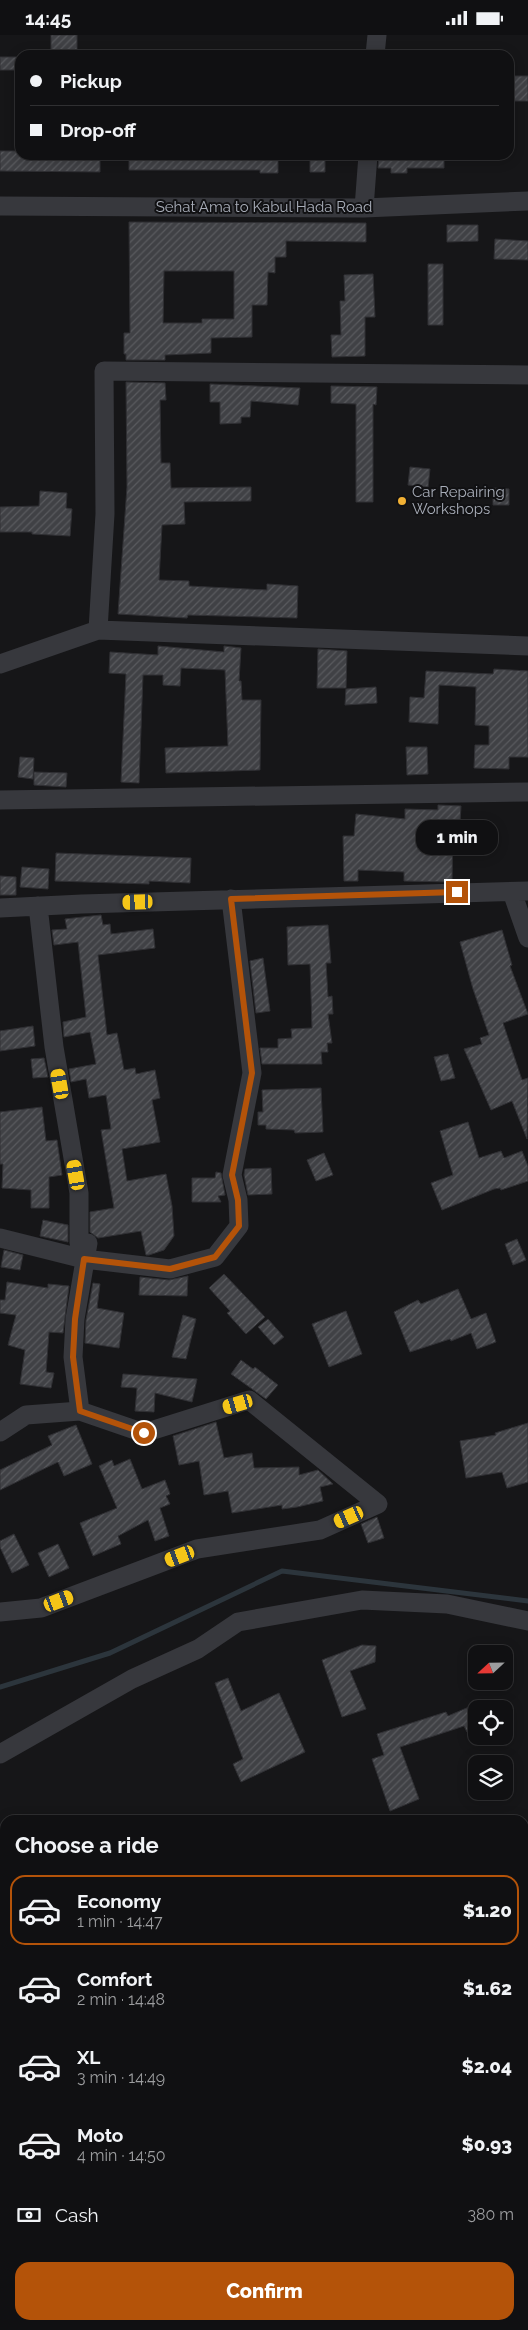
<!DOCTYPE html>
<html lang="en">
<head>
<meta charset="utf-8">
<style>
  body { margin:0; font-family:Raleway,sans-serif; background:#1e1e20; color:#f1f3f6; height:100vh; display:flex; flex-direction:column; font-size:19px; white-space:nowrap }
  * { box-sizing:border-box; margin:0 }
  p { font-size:16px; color:#9c9d9f }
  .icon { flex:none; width:28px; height:28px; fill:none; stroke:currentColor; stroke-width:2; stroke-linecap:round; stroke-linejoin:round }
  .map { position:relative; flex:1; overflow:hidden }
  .panel { position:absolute; left:0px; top:1780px; width:529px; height:515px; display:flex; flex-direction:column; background:#101012; border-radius:15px 15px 0 0; box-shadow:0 2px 12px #0003,0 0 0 1px #303032 }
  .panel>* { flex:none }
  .guide { position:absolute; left:15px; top:15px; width:499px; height:110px; border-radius:15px; box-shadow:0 2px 12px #0003,0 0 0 1px #303032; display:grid; align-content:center; height:110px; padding:0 15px; background:#101012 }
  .needle { width:32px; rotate:248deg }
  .controls { position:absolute; left:468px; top:1610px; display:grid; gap:10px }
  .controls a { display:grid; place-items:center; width:45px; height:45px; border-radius:10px; background:#101012; box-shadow:0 2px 12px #0003,0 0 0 1px #303032; font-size:25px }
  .end { position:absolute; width:22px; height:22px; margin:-11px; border:6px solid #b45309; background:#fff; box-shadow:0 0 0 2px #fff }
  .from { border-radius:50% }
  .bubble { position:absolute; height:35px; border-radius:15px; background:#101012; box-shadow:0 2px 12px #0003,0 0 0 1px #303032; font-size:16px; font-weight:800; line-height:35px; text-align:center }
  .car { position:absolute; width:15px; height:30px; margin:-15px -8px; border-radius:6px; box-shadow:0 0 4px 1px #0007; background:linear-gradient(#f5c518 24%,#345 0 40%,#f5c518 0 76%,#345 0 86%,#f5c518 0) }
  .guide b { display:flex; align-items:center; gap:18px; height:48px; font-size:19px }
  .guide b+b { border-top:1px solid #303032 }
  .guide i { width:12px; height:12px; background:#f1f3f6 }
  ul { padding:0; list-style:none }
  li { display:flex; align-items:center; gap:15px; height:70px; margin:0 10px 8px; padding:0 5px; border:2px solid transparent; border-radius:15px }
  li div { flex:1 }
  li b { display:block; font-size:19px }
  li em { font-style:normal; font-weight:800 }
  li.selected { border-color:#b45309 }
  li>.icon { width:45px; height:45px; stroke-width:1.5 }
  h2 { padding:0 15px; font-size:22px; line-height:60px }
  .pay { display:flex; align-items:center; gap:12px; height:55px; padding:0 15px; font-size:19px }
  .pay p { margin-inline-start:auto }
  .primary-button { display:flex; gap:10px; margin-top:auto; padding:10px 15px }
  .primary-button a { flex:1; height:58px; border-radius:15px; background:#b45309; color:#fff; font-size:20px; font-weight:800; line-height:58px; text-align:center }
  .status { display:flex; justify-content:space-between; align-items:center; height:35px; padding:0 25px; background:#101012; direction:ltr }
  .status svg { height:14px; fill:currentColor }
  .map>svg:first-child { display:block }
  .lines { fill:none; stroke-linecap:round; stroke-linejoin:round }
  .stream { stroke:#2c353c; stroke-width:5 }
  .building { fill:url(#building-hatch); stroke:#303034; fill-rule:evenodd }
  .minor { stroke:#37383d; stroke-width:19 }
  .route { stroke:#b45309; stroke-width:6 }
  .poi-dot { fill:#f2b134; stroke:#111113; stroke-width:2 }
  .labels { text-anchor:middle; stroke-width:4; stroke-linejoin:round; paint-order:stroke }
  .street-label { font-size:15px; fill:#a8adb8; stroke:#111113 }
  .poi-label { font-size:15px; fill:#a8adb8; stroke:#111113; text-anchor:start }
</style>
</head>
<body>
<div class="status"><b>14:45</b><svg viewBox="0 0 49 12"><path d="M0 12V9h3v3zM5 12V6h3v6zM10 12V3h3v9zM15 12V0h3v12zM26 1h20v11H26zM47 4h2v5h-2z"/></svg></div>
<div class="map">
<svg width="528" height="2295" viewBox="0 0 528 2295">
  <defs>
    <pattern id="building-hatch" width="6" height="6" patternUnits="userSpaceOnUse" patternTransform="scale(1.25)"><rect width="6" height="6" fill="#404145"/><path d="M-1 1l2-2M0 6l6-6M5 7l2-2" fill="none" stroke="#595a5e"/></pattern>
  </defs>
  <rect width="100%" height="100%" fill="#161618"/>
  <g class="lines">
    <path class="stream" d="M0 1652 110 1618 282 1536 528 1566"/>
  </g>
  <path class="building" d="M51 0H77V20H51Z
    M0 22H20V35H0Z
    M510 41H528V66H510Z
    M0 116H20V120H100V137L0 136Z
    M129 120 278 121V138H260V135H129Z
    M379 120H444V133H407V138H391V133H378Z
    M310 122H325V137H310Z
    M129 187 366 188V207L286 206V222H275V238L268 237 267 270H252V302L211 303V318L165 320V325H126V319H124V298H130ZM164 236H234V284H202V288H163Z
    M447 190H478V206L447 207Z
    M495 204 528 206V225L494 224Z
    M428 229H443V290H428Z
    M373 239 375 282H365V321L332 322 331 300H341L340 266H345L344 240Z
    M126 347 165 348 166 365H160L161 428H170L171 453 251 452V466L184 467 185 489 162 490 159 545 189 546V551L267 555V549L298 551 297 583 188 580 187 583 118 579 127 452Z
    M210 349 300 353 298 370 251 366 250 382H241V388L220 389V367H210Z
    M331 351 377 352 376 370 373 369V467H356V369L331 368Z
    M410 432 430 434 428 452 408 450Z
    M493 453 509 454V470H493Z
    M40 456 67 458 66 473 72 474 70 501 32 499V497H0V472L39 471Z
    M158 611 224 617V611L241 613 239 646H241L242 665H261L260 735 166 738 165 713 228 711 225 635 181 633 180 651 163 650V640H143L139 748 121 747 126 639 109 638 110 617 158 620Z
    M318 614 347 616 346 653H317Z
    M494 634 528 636V722H509V734L474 733 475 710H489V691L475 690 476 652 439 650 438 689 409 687 410 662 424 663 426 636 493 639Z
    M376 652 377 668 345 670 346 654Z
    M406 712H427L428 739 407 740Z
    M20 722 34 723 33 744 18 742Z
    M34 737 67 738 66 752 34 750Z
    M438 770 461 771 460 788 453 787 452 847 404 846V837L358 835V846H344L343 801H354L356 779 405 784V774L438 775Z
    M56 818 191 823 190 848 149 846V849L55 846Z
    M22 832 49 834 48 854 20 852Z
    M0 841 16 842V860H0Z
    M101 880 103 890 110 889 111 899 153 894 155 913 98 920 107 1000 117 998 124 1035 135 1033 136 1039 155 1035 160 1063 152 1065 160 1107 122 1114 127 1146 166 1139 172 1171 174 1201 164 1215 149 1220H146L141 1196 98 1203 90 1197V1177L114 1173 101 1095 111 1094 106 1060 89 1063 86 1044 71 1047 69 1034 96 1029 90 997 64 1002 63 987 86 982 78 907 54 910 52 895 67 894 65 884Z
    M328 890 331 928H326L328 962 332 961 333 979H328L332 1008H327L328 1017H321L322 1029H262L260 1013H278V1004L292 1003 291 994 312 993 310 929 288 930 287 892Z
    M502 895 512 930 510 931 528 979 503 988 522 1045 528 1043 527 1104 512 1066 491 1075 464 1014 482 1009 480 1003 489 1000 473 954 460 907Z
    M263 923 270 976 256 978 250 926Z
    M33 991 35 1011 0 1016V996Z
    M448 1019 455 1043 441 1046 434 1022Z
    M44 1023 48 1042 33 1043 31 1024Z
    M321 1053 323 1097 295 1098 294 1095 266 1094V1090H258V1077H263L262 1055Z
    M42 1072 46 1106 57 1105 62 1140 49 1142V1173H31V1155L2 1153 3 1129H0V1077Z
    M468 1087 479 1123 501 1116 504 1123 522 1116 528 1131V1146L501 1155 500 1153 494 1154 442 1175 431 1148 453 1140 440 1096Z
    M324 1118 333 1140 316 1146 307 1125Z
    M271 1133 272 1159 248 1160 244 1140 245 1134Z
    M216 1137 221 1138 225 1160 218 1161 221 1167H192V1143H215Z
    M43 1185 68 1190V1207L40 1201Z
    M517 1204 526 1225 513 1230 505 1209Z
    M4 1215 23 1220 20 1235 1 1232Z
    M224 1239 265 1282 246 1299 227 1278 230 1276 209 1253Z
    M188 1241 187 1261 139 1260 140 1242 169 1245Z
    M7 1247 48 1253V1249L69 1251 63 1298 49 1297 46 1337 54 1338 51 1353 20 1349 25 1315 8 1310 16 1280 0 1278V1265H5Z
    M93 1248 100 1249 97 1273 124 1278 119 1313 85 1308 86 1285Z
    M458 1254 471 1284 486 1278 496 1307 477 1314 471 1298 451 1306 450 1304 410 1317 394 1277 418 1265 421 1269Z
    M346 1276 362 1319 329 1332 312 1289Z
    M183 1280 196 1284 186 1324 172 1322Z
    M268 1284 284 1302 274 1310 258 1292Z
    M241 1325 253 1334 255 1332 278 1350 266 1364 231 1339Z
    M123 1339 197 1344 192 1367 155 1358 154 1377 135 1376 137 1353 121 1352Z
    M216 1387 224 1423 252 1418 254 1433 299 1432V1440L318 1435 333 1449 320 1452 323 1466 297 1472 282 1474V1470L232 1478 228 1456 204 1460 199 1426 179 1430 173 1401Z
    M528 1388V1447L507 1453 502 1437 466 1443 460 1406 496 1400 495 1398Z
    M76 1390 92 1429 64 1441 58 1427 0 1455V1435L52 1410 48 1401Z
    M130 1424 142 1454 165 1445 170 1459 166 1461 170 1469 160 1473 169 1501 155 1506 148 1485 118 1501 121 1509 93 1521 80 1488 117 1473 99 1431 112 1425 114 1431Z
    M377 1482 384 1503 368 1508 361 1489Z
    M14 1499 29 1530 12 1538 0 1512V1506Z
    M58 1509 69 1533 49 1542 38 1518Z
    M362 1610 376 1611 375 1627 350 1636 366 1674 342 1682 322 1625Z
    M228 1643 241 1676 279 1658 305 1717 241 1747 233 1729 243 1724 215 1648Z
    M476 1669V1692L467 1697 464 1691 400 1712 419 1764 390 1776 372 1724 384 1720 377 1699 446 1677 448 1681Z"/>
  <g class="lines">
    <path class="minor" d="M375 20 377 0
      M0 171 364 173 528 166
      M364 173 368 120
      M98 595 105 479 104 336 528 340
      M0 629 98 595 528 611
      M0 765 528 757
      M512 857 528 903
      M38 871 54 1012 79 1158V1208H88L75 1284 73 1322 80 1376
      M0 873 82 869 528 856
      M0 1203 84 1224 170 1234 215 1222 239 1191 238 1165 232 1140 252 1038 231 864
      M0 1397 26 1380 80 1376 144 1398 249 1365 378 1469 320 1495 197 1514 41 1573 0 1577
      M0 1719 132 1644 198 1614 238 1587 362 1565 447 1569 528 1586
      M0 1973 5 1972"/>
  </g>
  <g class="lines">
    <path class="route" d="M144 1398 80 1376 73 1322 75 1284 84 1224 170 1234 215 1222 239 1191 238 1165 232 1140 252 1038 231 864 457 857"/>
  </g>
  <circle class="poi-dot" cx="402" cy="466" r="5"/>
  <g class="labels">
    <g class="street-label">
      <text x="264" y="177">Sehat Ama to Kabul Hada Road</text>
    </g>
    <g class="poi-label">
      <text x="412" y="462">Car Repairing<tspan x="412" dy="17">Workshops</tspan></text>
    </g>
  </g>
</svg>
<div class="controls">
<a><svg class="needle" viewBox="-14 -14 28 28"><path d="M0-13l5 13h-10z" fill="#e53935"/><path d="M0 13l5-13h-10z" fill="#9c9d9f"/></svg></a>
<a><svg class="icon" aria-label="locate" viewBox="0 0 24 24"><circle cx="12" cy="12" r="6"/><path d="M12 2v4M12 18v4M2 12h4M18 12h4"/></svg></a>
<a><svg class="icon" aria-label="layers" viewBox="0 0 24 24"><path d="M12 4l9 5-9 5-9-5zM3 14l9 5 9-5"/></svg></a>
</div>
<i class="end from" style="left:144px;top:1398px"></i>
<i class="end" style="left:457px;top:857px"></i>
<div class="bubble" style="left:416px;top:785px;width:82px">1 min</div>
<i class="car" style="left:138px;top:867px;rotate:268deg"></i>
<i class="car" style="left:60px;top:1049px;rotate:350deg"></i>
<i class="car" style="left:76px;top:1140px;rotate:350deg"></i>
<i class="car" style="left:238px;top:1369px;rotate:254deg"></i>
<i class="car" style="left:349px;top:1482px;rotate:246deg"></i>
<i class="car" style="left:180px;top:1521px;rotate:249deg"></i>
<i class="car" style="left:59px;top:1566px;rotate:69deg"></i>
<div class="guide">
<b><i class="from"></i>Pickup</b>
<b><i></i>Drop-off</b>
</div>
<section class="panel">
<h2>Choose a ride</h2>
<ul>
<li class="selected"><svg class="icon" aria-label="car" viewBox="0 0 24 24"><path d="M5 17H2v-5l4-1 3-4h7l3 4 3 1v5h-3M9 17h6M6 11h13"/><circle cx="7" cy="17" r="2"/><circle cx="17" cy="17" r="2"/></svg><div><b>Economy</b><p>1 min · 14:47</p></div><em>$1.20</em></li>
<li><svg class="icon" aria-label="car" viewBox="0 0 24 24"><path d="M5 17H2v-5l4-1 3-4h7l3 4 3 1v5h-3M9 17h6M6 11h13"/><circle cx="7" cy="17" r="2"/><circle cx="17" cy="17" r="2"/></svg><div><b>Comfort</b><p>2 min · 14:48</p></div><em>$1.62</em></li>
<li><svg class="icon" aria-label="car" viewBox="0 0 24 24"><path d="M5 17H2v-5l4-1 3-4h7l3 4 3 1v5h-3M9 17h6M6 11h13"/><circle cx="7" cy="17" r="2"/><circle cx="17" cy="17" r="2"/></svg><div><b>XL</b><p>3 min · 14:49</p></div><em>$2.04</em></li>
<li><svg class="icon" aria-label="car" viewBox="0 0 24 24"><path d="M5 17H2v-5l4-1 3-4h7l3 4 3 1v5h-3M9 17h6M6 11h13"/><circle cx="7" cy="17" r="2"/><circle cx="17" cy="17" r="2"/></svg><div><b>Moto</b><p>4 min · 14:50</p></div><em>$0.93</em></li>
</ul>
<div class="pay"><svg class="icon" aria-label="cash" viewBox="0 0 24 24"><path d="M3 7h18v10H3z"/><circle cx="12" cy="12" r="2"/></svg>Cash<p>380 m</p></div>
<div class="primary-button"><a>Confirm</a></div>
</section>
</div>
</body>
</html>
